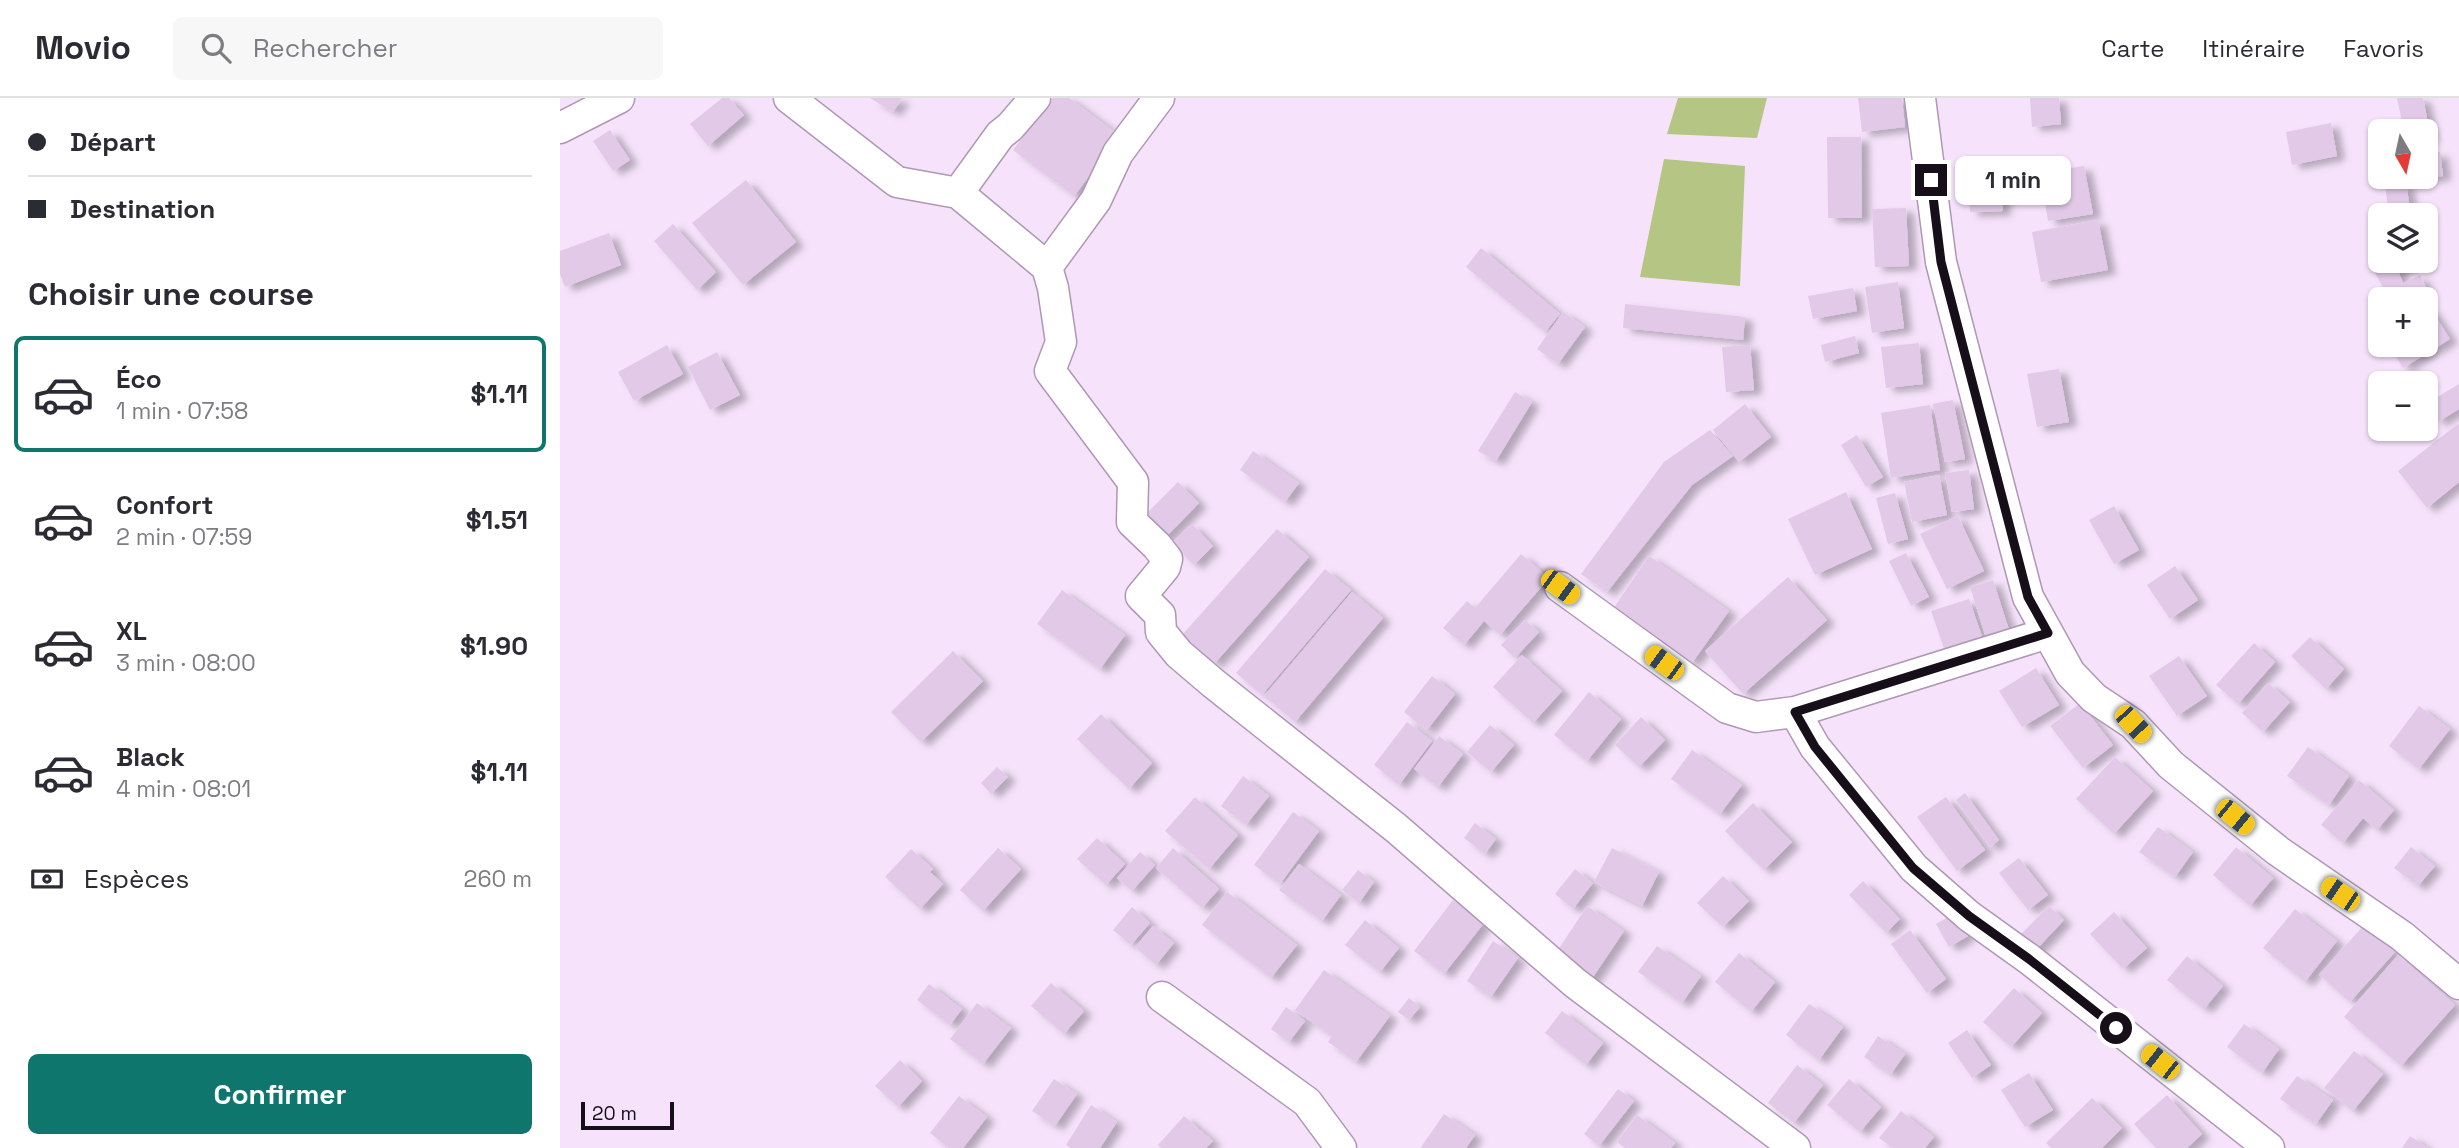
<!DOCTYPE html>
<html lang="fr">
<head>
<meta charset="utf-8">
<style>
  body { margin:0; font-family:"Space Grotesk",sans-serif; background:#f7f7f7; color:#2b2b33; height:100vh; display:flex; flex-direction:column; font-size:26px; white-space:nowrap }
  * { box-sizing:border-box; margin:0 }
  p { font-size:23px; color:#7c7c81 }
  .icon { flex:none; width:38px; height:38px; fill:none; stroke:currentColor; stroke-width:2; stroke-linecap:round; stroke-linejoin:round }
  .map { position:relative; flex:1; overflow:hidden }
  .side { display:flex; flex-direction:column; background:#fff; width:560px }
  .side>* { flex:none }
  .top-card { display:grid; align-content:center; height:154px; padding:0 28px; background:#fff }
  .needle { width:46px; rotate:171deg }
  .buttons { position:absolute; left:1808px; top:21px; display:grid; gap:14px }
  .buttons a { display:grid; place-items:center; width:70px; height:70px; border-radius:10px; background:#fff; box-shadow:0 2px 5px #0004; font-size:35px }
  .scale { position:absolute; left:21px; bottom:18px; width:93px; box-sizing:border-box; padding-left:7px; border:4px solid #160e18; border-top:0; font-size:19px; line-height:24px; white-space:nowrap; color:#160e18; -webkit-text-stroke:5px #f6e3fb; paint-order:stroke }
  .end { position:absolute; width:32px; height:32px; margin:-16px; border:9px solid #160e18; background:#fff; box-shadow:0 0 0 4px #fff }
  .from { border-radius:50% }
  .bubble { position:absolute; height:49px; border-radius:10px; background:#fff; box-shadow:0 2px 5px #0004; font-size:23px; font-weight:800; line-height:49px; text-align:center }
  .car { position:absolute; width:21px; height:42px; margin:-21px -10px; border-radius:9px; box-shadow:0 0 5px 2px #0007; background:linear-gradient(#f5c518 24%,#345 0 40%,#f5c518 0 76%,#345 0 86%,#f5c518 0) }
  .top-card b { display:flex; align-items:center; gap:24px; height:66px; font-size:26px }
  .top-card b+b { border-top:2px solid #e1e1e2 }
  .top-card i { width:18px; height:18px; background:#2b2b33 }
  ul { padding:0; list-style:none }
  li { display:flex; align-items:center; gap:21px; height:116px; margin:0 14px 10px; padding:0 14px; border:4px solid transparent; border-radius:10px }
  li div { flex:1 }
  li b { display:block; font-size:26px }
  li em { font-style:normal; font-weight:800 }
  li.active { border-color:#0f766e }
  li>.icon { width:63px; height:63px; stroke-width:1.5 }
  h2 { padding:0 28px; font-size:32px; line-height:84px }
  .pay { display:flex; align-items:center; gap:18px; height:77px; padding:0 28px; font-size:26px }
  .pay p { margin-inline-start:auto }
  .button { display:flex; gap:14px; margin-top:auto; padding:14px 28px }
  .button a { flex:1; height:80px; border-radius:10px; background:#0f766e; color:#fff; font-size:28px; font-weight:800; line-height:80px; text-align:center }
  header { display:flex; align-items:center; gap:42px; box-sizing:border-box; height:98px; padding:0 35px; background:#fff; border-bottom:2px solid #e1e1e2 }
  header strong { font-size:33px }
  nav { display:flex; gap:38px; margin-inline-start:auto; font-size:24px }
  .search { width:490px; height:63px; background:#f7f7f7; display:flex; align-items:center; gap:18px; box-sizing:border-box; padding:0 24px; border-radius:10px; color:#7c7c81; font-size:26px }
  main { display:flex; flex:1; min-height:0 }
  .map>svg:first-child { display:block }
  .green { fill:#b4c584 }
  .building { fill:#e1c9e7; filter:url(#shadow) }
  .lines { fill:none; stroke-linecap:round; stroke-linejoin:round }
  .street-casing { stroke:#ae98b4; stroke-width:33 }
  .street { stroke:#fff; stroke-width:30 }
  .route { stroke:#160e18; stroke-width:9 }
</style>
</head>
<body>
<header>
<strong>Movio</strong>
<div class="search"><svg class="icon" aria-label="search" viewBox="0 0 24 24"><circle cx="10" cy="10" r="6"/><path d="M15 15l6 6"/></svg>Rechercher</div>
<nav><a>Carte</a><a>Itinéraire</a><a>Favoris</a></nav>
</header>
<main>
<section class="side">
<div class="top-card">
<b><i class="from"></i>Départ</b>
<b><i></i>Destination</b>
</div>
<h2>Choisir une course</h2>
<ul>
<li class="active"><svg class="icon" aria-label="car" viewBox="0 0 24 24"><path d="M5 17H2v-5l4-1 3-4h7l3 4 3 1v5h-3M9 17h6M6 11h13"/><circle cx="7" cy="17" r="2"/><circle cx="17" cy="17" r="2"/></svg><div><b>Éco</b><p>1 min · 07:58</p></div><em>$1.11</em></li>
<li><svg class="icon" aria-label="car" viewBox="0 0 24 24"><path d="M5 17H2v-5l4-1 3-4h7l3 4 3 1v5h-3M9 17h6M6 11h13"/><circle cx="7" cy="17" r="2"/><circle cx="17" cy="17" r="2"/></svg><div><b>Confort</b><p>2 min · 07:59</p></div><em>$1.51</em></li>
<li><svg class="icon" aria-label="car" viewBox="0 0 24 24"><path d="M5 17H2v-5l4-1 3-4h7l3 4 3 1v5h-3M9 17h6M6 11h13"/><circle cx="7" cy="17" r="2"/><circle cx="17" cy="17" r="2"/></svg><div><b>XL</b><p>3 min · 08:00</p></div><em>$1.90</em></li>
<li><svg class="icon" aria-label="car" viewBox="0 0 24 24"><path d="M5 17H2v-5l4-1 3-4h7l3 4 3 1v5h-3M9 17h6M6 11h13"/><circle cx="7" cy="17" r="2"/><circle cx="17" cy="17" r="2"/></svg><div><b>Black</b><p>4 min · 08:01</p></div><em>$1.11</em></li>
</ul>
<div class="pay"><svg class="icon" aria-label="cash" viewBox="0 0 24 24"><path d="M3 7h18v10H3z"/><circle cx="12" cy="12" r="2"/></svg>Espèces<p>260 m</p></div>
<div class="button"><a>Confirmer</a></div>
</section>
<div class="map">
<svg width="1899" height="1050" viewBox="0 0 1899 1050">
  <defs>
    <filter id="shadow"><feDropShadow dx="8" dy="4.5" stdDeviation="3.5" flood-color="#0004"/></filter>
  </defs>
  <rect width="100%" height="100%" fill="#f6e3fb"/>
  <path class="green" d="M1118 0H1207L1197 40 1107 36Z
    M1104 61 1185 68 1180 188 1080 179Z"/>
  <path class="building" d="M162 0H169L184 17 148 48 130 26Z
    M310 0H342L333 14Z
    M493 0H509L560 38 514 98 453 52Z
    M1298 0H1342L1345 29 1302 34Z
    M1470 0H1499L1501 26 1472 29Z
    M1837 0H1863L1871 40 1866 42V33H1844Z
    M1771 25 1777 58 1732 67 1726 34Z
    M50 32 70 62 53 73 33 43Z
    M1267 39H1301L1302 120H1268Z
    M1880 54 1883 78 1866 80V56Z
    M1441 62 1443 113 1410 114 1408 63Z
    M1524 68 1533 116 1488 123 1480 75Z
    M186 82 236 144 183 187 132 125Z
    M1846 85 1851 117H1829L1825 88Z
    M1346 110 1349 168 1315 169 1312 111Z
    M1538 122 1548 172 1481 184 1472 134Z
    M113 126 156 174 137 192 94 143Z
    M49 135 61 167 5 189 0 176V153Z
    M921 150 1000 216 985 234 906 169Z
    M1819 163H1849L1851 166 1838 173 1843 185 1860 177 1867 192 1848 201H1829L1811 167Z
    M1338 184 1344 230 1312 235 1305 189Z
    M1293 190 1297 213 1253 221 1248 198Z
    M1065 206 1185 219 1183 242 1063 230Z
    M1871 211 1890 241 1843 270 1829 247H1866V214Z
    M1003 214 1025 229 998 266 977 251Z
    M1295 238 1299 255 1265 264 1261 247Z
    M1359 245 1363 286 1326 290 1321 249Z
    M107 247 123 276 74 303 58 274Z
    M1190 247 1194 292 1166 294 1162 249Z
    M157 254 180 297 150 312 128 269Z
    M1499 271 1509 324 1477 329 1467 276Z
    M1899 286V311L1878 324 1866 306Z
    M955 294 972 304 936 363 918 353Z
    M1393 302 1405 361 1385 364 1373 306Z
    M1185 306 1211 339 1179 364 1153 332Z
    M1370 307 1380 372 1331 380 1321 315Z
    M1899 325V384L1867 410 1838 373Z
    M1150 332 1173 358 1132 387 1047 494 1021 476 1104 364Z
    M1297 337 1323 379 1306 389 1281 347Z
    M693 353 739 385 725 404 680 372Z
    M1409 372 1414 411 1392 414 1385 375Z
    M1379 377 1387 417 1352 424 1344 384Z
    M618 384 639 405 603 442 581 421Z
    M1286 394 1312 451 1255 477 1228 421Z
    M1335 395 1348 441 1328 446 1316 400Z
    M1554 408 1579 452 1554 466 1529 422Z
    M1398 418 1424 473 1387 491 1360 436Z
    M632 426 653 448 634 467 612 445Z
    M717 431 749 459 654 566 622 537Z
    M1346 455 1369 499 1351 508 1329 463Z
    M961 456 989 480 940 537 924 523 904 547 883 530 907 503 915 510Z
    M1089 458 1169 513 1132 565 1053 511Z
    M1615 468 1638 502 1610 521 1587 487Z
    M765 471 791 492 702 597 676 575Z
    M1228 479 1267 522 1183 596 1145 553Z
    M1433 482 1451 538 1428 546 1410 489Z
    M502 492 565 537 540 571 477 526Z
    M792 494 823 520 735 624 704 598Z
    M1409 501 1426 550 1388 562 1371 513Z
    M965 522 979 534 955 560 941 547Z
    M1750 539 1784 571 1766 591 1731 558Z
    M1694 545 1715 564 1678 606 1656 587Z
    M393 553 423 583 361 644 331 614Z
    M962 557 1002 593 973 625 933 589Z
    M1619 558 1647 598 1617 618 1589 578Z
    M1476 570 1499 607 1462 629 1439 593Z
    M872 578 895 596 867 632 844 614Z
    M1708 585 1730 604 1703 634 1682 615Z
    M1029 594 1061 621 1027 663 994 637Z
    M1520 605 1553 647 1523 670 1490 628Z
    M1859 608 1890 631 1859 671 1829 648Z
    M541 616 592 665 569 691 517 641Z
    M1081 619 1105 642 1079 669 1055 647Z
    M847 624 872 643 839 687 814 667Z
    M930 627 954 647 931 674 907 654Z
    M879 638 903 656 878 689 854 671Z
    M1748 649 1789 678 1769 707 1727 678Z
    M1132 652 1182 687 1160 716 1111 681Z
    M1555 659 1593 693 1554 736 1516 701Z
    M437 669 448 679 431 696 421 685Z
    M683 678 709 698 686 727 661 708Z
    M1799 682 1834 712 1817 732 1803 720 1783 745 1761 727Z
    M1405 695 1439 742 1430 749 1396 702Z
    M635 699 678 737 649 771 605 733Z
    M1386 699 1425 752 1397 773 1357 719Z
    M1193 705 1232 744 1204 772 1165 733Z
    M733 714 759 733 720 786 694 767Z
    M915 725 936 741 925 756 904 740Z
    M1598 729 1633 754 1615 779 1579 754Z
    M537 740 565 766 546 787 517 761Z
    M1676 749 1713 780 1690 808 1653 777Z
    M1851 749 1875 768 1858 788 1834 770Z
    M438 750 461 771 423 813 400 792Z
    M613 750 659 791 642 810 596 770Z
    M1052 750 1099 774 1082 808 1034 784Z
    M351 751 373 771 370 774 383 786 360 811 325 779Z
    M580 754 595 767 572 793 557 780Z
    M1459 760 1488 797 1468 812 1439 775Z
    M739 766 781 797 762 823 719 792Z
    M1015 771 1033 785 1013 811 995 796Z
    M798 772 814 784 799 805 782 792Z
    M1163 778 1189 803 1163 829 1137 805Z
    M1303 783 1340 821 1326 835 1289 797Z
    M667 794 737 847 711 880 642 827Z
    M893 802 924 825 884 876 854 853Z
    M1027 808 1064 833 1029 885 992 861Z
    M1489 808 1504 822 1473 855 1457 840Z
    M572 809 590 825 571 847 553 832Z
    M1735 811 1777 843 1745 884 1703 850Z
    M1554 814 1587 850 1563 871 1530 836Z
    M1395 815 1408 838 1389 849 1376 826Z
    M805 822 839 850 820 874 785 847Z
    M1804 827 1835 854 1790 904 1759 877Z
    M593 828 614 845 596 867 575 849Z
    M1350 832 1386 881 1367 895 1331 846Z
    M933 843 958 860 931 899 907 883Z
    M1097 848 1141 878 1122 905 1078 874Z
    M1179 855 1215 884 1191 914 1155 884Z
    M1838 857 1895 907 1841 968 1784 919Z
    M1627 858 1663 888 1644 911 1607 882Z
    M764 872 830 918 796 964 768 944 772 938 735 912Z
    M491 885 524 913 504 936 471 908Z
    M369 886 402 911 390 927 357 902Z
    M1454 890 1482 915 1451 949 1423 924Z
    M849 900 860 909 849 922 838 914Z
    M417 905 451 930 423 966 390 941Z
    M1249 906 1283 929 1259 962 1226 937Z
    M726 909 745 923 729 944 711 931Z
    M1002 913 1043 945 1026 967 985 935Z
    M1684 926 1719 951 1702 975 1667 949Z
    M1407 932 1431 967 1412 980 1388 945Z
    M1318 938 1345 956 1331 976 1304 959Z
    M1794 953 1823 976 1793 1013 1764 990Z
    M340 962 362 983 338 1009 315 988Z
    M1237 967 1263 987 1234 1025 1208 1005Z
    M1469 975 1493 1012 1465 1029 1441 992Z
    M1737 978 1773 1002 1756 1026 1720 1001Z
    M494 981 517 996 495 1028 472 1013Z
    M1289 981 1321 1009 1300 1034 1267 1007Z
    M1058 991 1074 1003 1039 1048 1024 1036Z
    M1607 997 1642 1036 1627 1050H1596L1574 1026Z
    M399 998 427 1019 403 1050H389L370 1035Z
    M1532 1000 1562 1030 1542 1050H1491L1486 1045Z
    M531 1007 557 1024 540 1050H511L506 1047Z
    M1341 1013 1374 1039 1365 1050H1333L1319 1040Z
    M884 1016 915 1037 906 1050H863L861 1049Z
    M1077 1017 1115 1045 1111 1050H1065L1057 1044Z
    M624 1018 653 1043 646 1050H601L598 1047Z
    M1850 1038 1868 1050H1842Z"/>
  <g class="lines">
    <defs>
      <path id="street" d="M229 0 337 84 398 95
        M475 0 450 29 440 37 398 95 487 169
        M599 0 558 55 536 102 487 169 493 190 501 244 490 273 573 384 572 424 597 448 607 461 605 469 581 498 600 517 601 534 619 556 653 585 836 730 1015 885 1235 1050
        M1360 0 1381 164 1468 499 1510 575 1534 600 1573 626 1611 667 1718 753 1842 838 1899 886
        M0 30 59 0
        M1000 489 1167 610 1196 619 1235 614 1488 535
        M1235 614 1255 649 1354 770 1409 818 1469 861 1709 1050
        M602 899 747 1004 781 1050"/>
    </defs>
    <use href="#street" class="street-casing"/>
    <use href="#street" class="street"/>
  </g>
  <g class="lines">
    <path class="route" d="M1371 82 1381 164 1468 499 1488 535 1235 614 1255 649 1353 770 1409 818 1469 861 1556 930"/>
  </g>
</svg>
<div class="buttons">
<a><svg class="needle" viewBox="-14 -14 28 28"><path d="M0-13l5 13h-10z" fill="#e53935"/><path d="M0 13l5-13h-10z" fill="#7c7c81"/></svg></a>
<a><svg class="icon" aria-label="layers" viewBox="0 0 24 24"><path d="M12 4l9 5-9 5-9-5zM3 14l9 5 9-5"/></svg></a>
<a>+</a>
<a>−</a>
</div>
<div class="scale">20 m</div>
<i class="end from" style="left:1556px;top:930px"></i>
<i class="end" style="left:1371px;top:82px"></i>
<div class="bubble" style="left:1395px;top:58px;width:116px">1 min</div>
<i class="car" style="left:1000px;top:489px;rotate:126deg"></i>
<i class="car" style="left:1104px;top:565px;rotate:306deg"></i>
<i class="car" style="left:1573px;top:626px;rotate:137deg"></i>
<i class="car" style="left:1675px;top:719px;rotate:129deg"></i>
<i class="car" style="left:1780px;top:796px;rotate:304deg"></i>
<i class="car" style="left:1600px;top:964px;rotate:308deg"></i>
</div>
</main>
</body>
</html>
